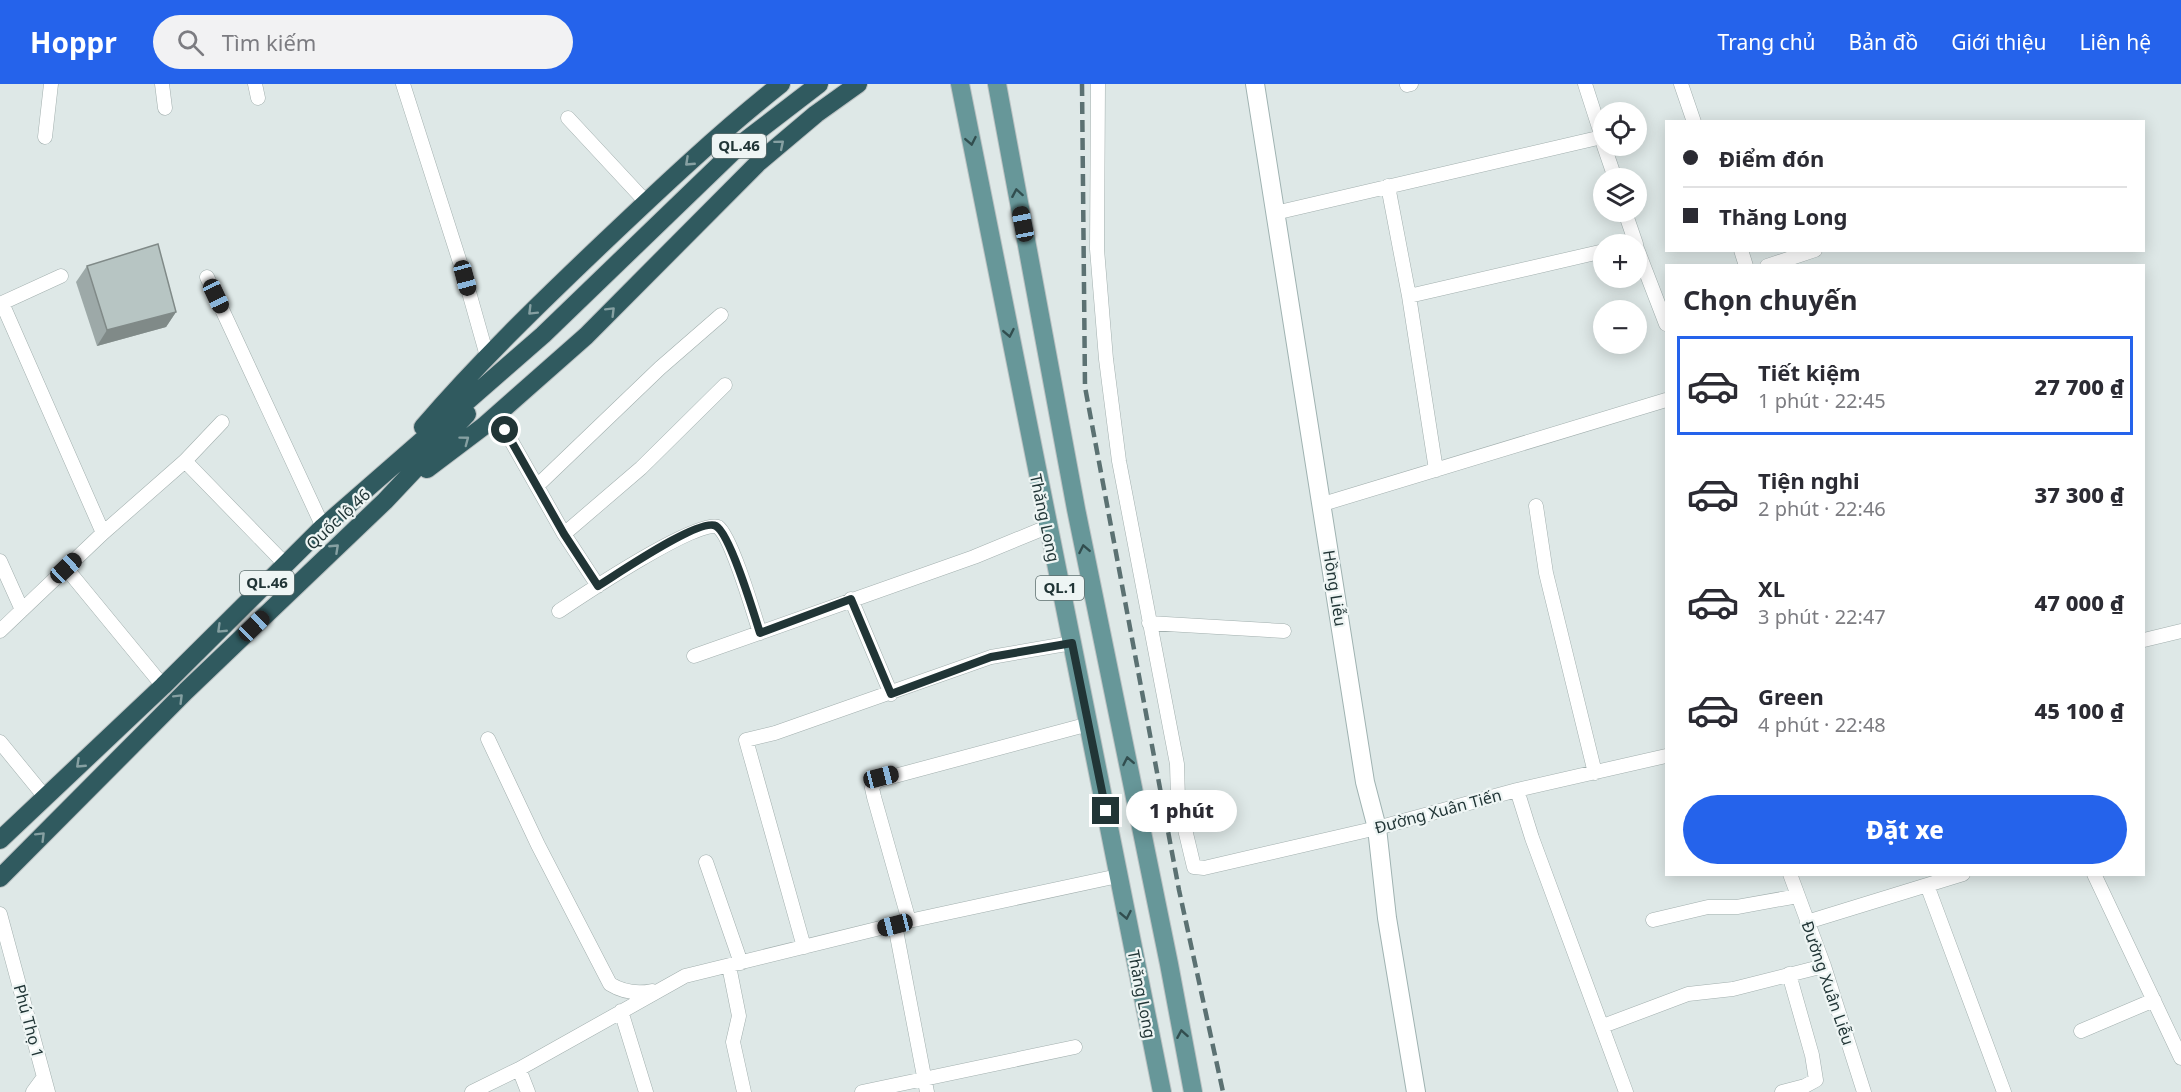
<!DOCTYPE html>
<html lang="vi">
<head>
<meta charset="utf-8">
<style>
  body { margin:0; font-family:"Noto Sans",sans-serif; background:#f2f2f3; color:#2b2b33; height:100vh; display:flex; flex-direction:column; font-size:22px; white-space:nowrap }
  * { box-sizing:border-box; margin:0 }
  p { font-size:20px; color:#7c7c81 }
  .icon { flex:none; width:33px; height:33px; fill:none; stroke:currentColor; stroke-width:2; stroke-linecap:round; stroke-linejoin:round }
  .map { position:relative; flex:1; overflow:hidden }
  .panel { position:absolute; left:1665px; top:180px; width:480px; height:612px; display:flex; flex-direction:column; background:#fff; border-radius:0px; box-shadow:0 3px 15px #0003 }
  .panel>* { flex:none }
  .banner { position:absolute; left:1665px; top:36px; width:480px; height:132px; border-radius:0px; box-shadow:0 3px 15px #0003; display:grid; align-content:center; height:132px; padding:0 18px; background:#fff }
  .controls { position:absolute; left:1593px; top:18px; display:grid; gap:12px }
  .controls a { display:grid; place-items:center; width:54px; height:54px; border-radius:50%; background:#fff; box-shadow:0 3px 15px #0003; font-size:30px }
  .end { position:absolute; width:27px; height:27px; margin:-14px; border:8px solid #213536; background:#fff; box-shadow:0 0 0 3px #fff }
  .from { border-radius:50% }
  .bubble { position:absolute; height:42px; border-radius:21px; background:#fff; box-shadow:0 3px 15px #0003; font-size:20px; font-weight:800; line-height:42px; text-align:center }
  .car { position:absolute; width:18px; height:36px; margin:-18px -9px; border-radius:8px; box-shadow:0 0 4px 2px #0007; background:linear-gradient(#222 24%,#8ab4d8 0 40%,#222 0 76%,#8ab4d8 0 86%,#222 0) }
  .banner b { display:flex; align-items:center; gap:21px; height:57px; font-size:22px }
  .banner b+b { border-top:2px solid #e1e1e2 }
  .banner i { width:15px; height:15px; background:#2b2b33 }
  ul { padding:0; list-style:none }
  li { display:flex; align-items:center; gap:18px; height:99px; margin:0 12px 9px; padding:0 6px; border:3px solid transparent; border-radius:0px }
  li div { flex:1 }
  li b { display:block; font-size:22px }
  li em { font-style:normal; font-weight:800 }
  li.current { border-color:#2563eb }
  li>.icon { width:54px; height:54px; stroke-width:1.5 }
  h2 { padding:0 18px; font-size:27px; line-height:72px }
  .cta { display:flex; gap:12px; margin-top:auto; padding:12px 18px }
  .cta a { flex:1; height:69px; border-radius:36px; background:#2563eb; color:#fff; font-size:24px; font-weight:800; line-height:69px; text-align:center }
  header { display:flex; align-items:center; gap:36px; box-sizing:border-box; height:84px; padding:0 30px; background:#2563eb; color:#fff }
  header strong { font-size:28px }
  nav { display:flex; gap:33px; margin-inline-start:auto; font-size:21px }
  .search { width:420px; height:54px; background:#f2f2f3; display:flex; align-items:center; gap:15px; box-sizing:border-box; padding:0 21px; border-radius:33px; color:#7c7c81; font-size:22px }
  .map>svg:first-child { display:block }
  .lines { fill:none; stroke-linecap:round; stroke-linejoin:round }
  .street-casing { stroke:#a2afae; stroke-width:15 }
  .secondary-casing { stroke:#9fb2b1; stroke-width:20 }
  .primary-casing { stroke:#bcc2c3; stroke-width:20 }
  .highway-casing { stroke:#bcc2c3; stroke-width:20 }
  .street { stroke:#fff; stroke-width:14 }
  .secondary { stroke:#fff; stroke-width:18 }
  .primary { stroke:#679799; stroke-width:18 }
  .highway { stroke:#305a5f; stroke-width:18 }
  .rail { stroke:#5b7172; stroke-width:4.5; stroke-dasharray:12 6; stroke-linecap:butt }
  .wall { fill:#9da9a8 }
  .shaded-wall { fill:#808a88 }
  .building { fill:#b7c5c3; stroke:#808a88; stroke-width:1.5 }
  .oneway { stroke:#324e4f }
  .oneway2 { stroke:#86a0a2 }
  .route { stroke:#213536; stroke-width:8 }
  .labels { text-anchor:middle; stroke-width:4.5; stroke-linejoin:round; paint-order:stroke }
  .shield { fill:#eef5f4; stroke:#5e6f6f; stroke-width:1.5 }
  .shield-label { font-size:15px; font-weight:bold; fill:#213536 }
  .street-label { font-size:16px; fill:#213536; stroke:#eef5f4 }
</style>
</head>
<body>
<header>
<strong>Hoppr</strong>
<div class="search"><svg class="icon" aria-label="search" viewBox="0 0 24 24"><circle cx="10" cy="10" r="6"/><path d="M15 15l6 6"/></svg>Tìm kiếm</div>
<nav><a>Trang chủ</a><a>Bản đồ</a><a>Giới thiệu</a><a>Liên hệ</a></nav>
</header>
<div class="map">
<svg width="2181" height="1008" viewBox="0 0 2181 1008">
  <rect width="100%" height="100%" fill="#dee8e7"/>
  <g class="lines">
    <defs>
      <path id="street" d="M162 0 165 24
        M255 0 258 14
        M403 0 465 194 487 272
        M1098 0 1097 165 1106 275 1119 377 1177 680 1178 716 1194 783 1204 784 1377 744 1517 706 1666 672
        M1585 0 1604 59
        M1681 0 1694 38
        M1407 1 1411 0
        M568 34 646 118
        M45 53 51 0
        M1604 62 1615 94
        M1388 102 1409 212 1436 386
        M1625 128 1636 160
        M1275 129 1602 53
        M1636 162 1666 240
        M1741 166 1746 182
        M1767 182 1815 166
        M207 193 323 443
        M1409 212 1604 167
        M2 219 103 449
        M0 220 61 192
        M494 334 505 346 564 450 598 502
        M185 377 286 481
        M538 401 660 284 721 231
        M1323 420 1666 316
        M1536 422 1546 489 1595 689
        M564 450 641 384 725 301
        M0 477 22 526
        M66 484 163 602
        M851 515 891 610
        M559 527C580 513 701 432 718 443 731 452 754 530 760 549
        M1149 539 1284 547
        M0 547 103 449 185 377 222 338
        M2144 556 2181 547
        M694 572 974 473 1047 443
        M488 655 538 761 610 900C623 908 637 910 652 907
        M0 658 45 713
        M1517 706 1532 754 1626 1008
        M706 778 741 879
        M1790 790 1824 882 1864 1008
        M2094 790 2181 974
        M1927 801 2004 1008
        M0 830 48 1008
        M1653 836 1708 823H1737L1798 812
        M909 837 874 713 872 704 876 697 1089 640
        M1807 838 1963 790
        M895 841 927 1008
        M804 863 746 656 775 649 991 573 1072 559
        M729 882 739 932 733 958 744 1008
        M621 927 646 1008
        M1603 942 1688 910 1733 905 1824 882
        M2081 947 2154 916
        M519 985 528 1008
        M33 1008 44 993
        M472 1008 519 985 685 892 909 837 1118 792
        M862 1008 1075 963
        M1782 1008 1805 1002 1816 996 1812 971 1789 890"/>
      <path id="secondary" d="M1255 0 1365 698 1377 744 1387 834 1416 1008"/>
      <path id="primary" d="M960 0 1162 1008
        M997 0 1076 425 1169 880 1193 1008"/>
      <path id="highway" d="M423 343C479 278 540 219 602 160 660 105 718 50 781 0
        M427 385 484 342 586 252 759 78 816 30 858 0
        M0 756 163 602 323 443 543 251 741 60 819 0
        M0 794 186 607 385 417 467 330"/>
    </defs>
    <use href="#street" class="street-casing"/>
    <use href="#secondary" class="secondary-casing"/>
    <use href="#primary" class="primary-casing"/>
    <use href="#highway" class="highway-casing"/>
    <use href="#street" class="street"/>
    <use href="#secondary" class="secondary"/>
    <use href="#primary" class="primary"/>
    <use href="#highway" class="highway"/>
    <path class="rail" d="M1082 0 1085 303 1179 806 1223 1008"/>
  </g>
  <path class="wall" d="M87 182 176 228 166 243 97 262 76 198Z"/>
  <path class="shaded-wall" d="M176 228 166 243 97 262 107 246Z"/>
  <path class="building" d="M158 160 176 228 107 246 87 182Z"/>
  <defs><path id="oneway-chevron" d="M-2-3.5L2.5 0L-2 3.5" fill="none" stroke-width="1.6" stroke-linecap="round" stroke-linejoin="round" transform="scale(1.5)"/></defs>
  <g class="oneway">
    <use href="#oneway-chevron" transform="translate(971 57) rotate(79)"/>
    <use href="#oneway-chevron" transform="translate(1017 109) rotate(-100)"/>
    <use href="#oneway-chevron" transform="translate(1009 249) rotate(79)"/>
    <use href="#oneway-chevron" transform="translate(1084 465) rotate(-101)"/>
    <use href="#oneway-chevron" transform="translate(1128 677) rotate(-101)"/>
    <use href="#oneway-chevron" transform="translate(1126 831) rotate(79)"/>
    <use href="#oneway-chevron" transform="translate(1182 950) rotate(-100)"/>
  </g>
  <g class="oneway2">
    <use href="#oneway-chevron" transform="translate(780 60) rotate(-40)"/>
    <use href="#oneway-chevron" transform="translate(689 78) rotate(137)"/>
    <use href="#oneway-chevron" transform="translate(532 227) rotate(135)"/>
    <use href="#oneway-chevron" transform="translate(611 227) rotate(-45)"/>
    <use href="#oneway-chevron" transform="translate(465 356) rotate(-37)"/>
    <use href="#oneway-chevron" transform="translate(335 464) rotate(-43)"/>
    <use href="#oneway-chevron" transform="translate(221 545) rotate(136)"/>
    <use href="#oneway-chevron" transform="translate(179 614) rotate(-45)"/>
    <use href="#oneway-chevron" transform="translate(80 680) rotate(137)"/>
    <use href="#oneway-chevron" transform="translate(41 752) rotate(-45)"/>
  </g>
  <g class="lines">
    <path class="route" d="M505 346 564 450 598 502C616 491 700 433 716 442 730 450 754 530 760 549L851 515 891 610 991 573 1072 559 1106 727"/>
  </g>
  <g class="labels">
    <g class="shield">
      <rect x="712" y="50" width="54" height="24" rx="4.5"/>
      <rect x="240" y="487" width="54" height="24" rx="4.5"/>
      <rect x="1036" y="492" width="48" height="24" rx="4.5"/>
    </g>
    <g class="shield-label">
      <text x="739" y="67">QL.46</text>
      <text x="267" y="504">QL.46</text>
      <text x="1060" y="509">QL.1</text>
    </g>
    <g class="street-label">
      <text transform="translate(1045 434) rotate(78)" y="6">Thăng Long</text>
      <text transform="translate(338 435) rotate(-43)" y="6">Quốc lộ 46</text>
      <text transform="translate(1335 504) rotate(81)" y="6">Hồng Liễu</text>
      <text transform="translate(1438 727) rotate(-15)" y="6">Đường Xuân Tiến</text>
      <text transform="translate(1828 899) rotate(71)" y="6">Đường Xuân Liễu</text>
      <text transform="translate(1142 910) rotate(79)" y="6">Thăng Long</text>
      <text transform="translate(29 937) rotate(75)" y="6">Phú Thọ 1</text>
    </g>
  </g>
</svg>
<div class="controls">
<a><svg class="icon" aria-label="locate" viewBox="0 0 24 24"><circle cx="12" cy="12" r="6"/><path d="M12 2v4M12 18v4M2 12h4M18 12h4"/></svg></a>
<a><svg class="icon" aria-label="layers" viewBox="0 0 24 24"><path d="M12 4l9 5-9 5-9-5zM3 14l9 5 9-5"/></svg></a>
<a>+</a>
<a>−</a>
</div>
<i class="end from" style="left:505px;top:346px"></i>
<i class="end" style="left:1106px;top:727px"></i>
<div class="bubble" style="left:1126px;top:706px;width:111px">1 phút</div>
<i class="car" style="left:1023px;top:140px;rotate:349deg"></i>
<i class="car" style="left:465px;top:194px;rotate:165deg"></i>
<i class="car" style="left:216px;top:212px;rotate:155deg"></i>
<i class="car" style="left:66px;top:484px;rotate:47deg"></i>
<i class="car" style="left:254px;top:542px;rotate:46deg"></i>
<i class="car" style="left:881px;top:693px;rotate:76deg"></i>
<i class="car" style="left:895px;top:841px;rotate:256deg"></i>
<div class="banner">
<b><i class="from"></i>Điểm đón</b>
<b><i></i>Thăng Long</b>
</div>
<section class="panel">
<h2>Chọn chuyến</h2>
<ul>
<li class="current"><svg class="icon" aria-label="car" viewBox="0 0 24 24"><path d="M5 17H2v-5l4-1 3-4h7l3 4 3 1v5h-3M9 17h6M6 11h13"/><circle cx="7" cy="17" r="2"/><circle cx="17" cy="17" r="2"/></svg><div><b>Tiết kiệm</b><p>1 phút · 22:45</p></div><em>27 700 ₫</em></li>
<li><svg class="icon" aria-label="car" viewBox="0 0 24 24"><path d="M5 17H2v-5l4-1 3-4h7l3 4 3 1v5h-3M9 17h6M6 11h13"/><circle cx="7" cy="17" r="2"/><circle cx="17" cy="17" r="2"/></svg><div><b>Tiện nghi</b><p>2 phút · 22:46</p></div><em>37 300 ₫</em></li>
<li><svg class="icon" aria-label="car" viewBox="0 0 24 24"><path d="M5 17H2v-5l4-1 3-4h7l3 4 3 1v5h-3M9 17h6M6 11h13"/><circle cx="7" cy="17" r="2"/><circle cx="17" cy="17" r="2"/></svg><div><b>XL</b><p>3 phút · 22:47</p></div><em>47 000 ₫</em></li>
<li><svg class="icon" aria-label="car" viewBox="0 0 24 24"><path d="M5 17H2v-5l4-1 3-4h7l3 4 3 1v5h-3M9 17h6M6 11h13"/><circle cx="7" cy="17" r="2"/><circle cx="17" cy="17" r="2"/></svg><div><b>Green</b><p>4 phút · 22:48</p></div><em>45 100 ₫</em></li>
</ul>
<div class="cta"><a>Đặt xe</a></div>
</section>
</div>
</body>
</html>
